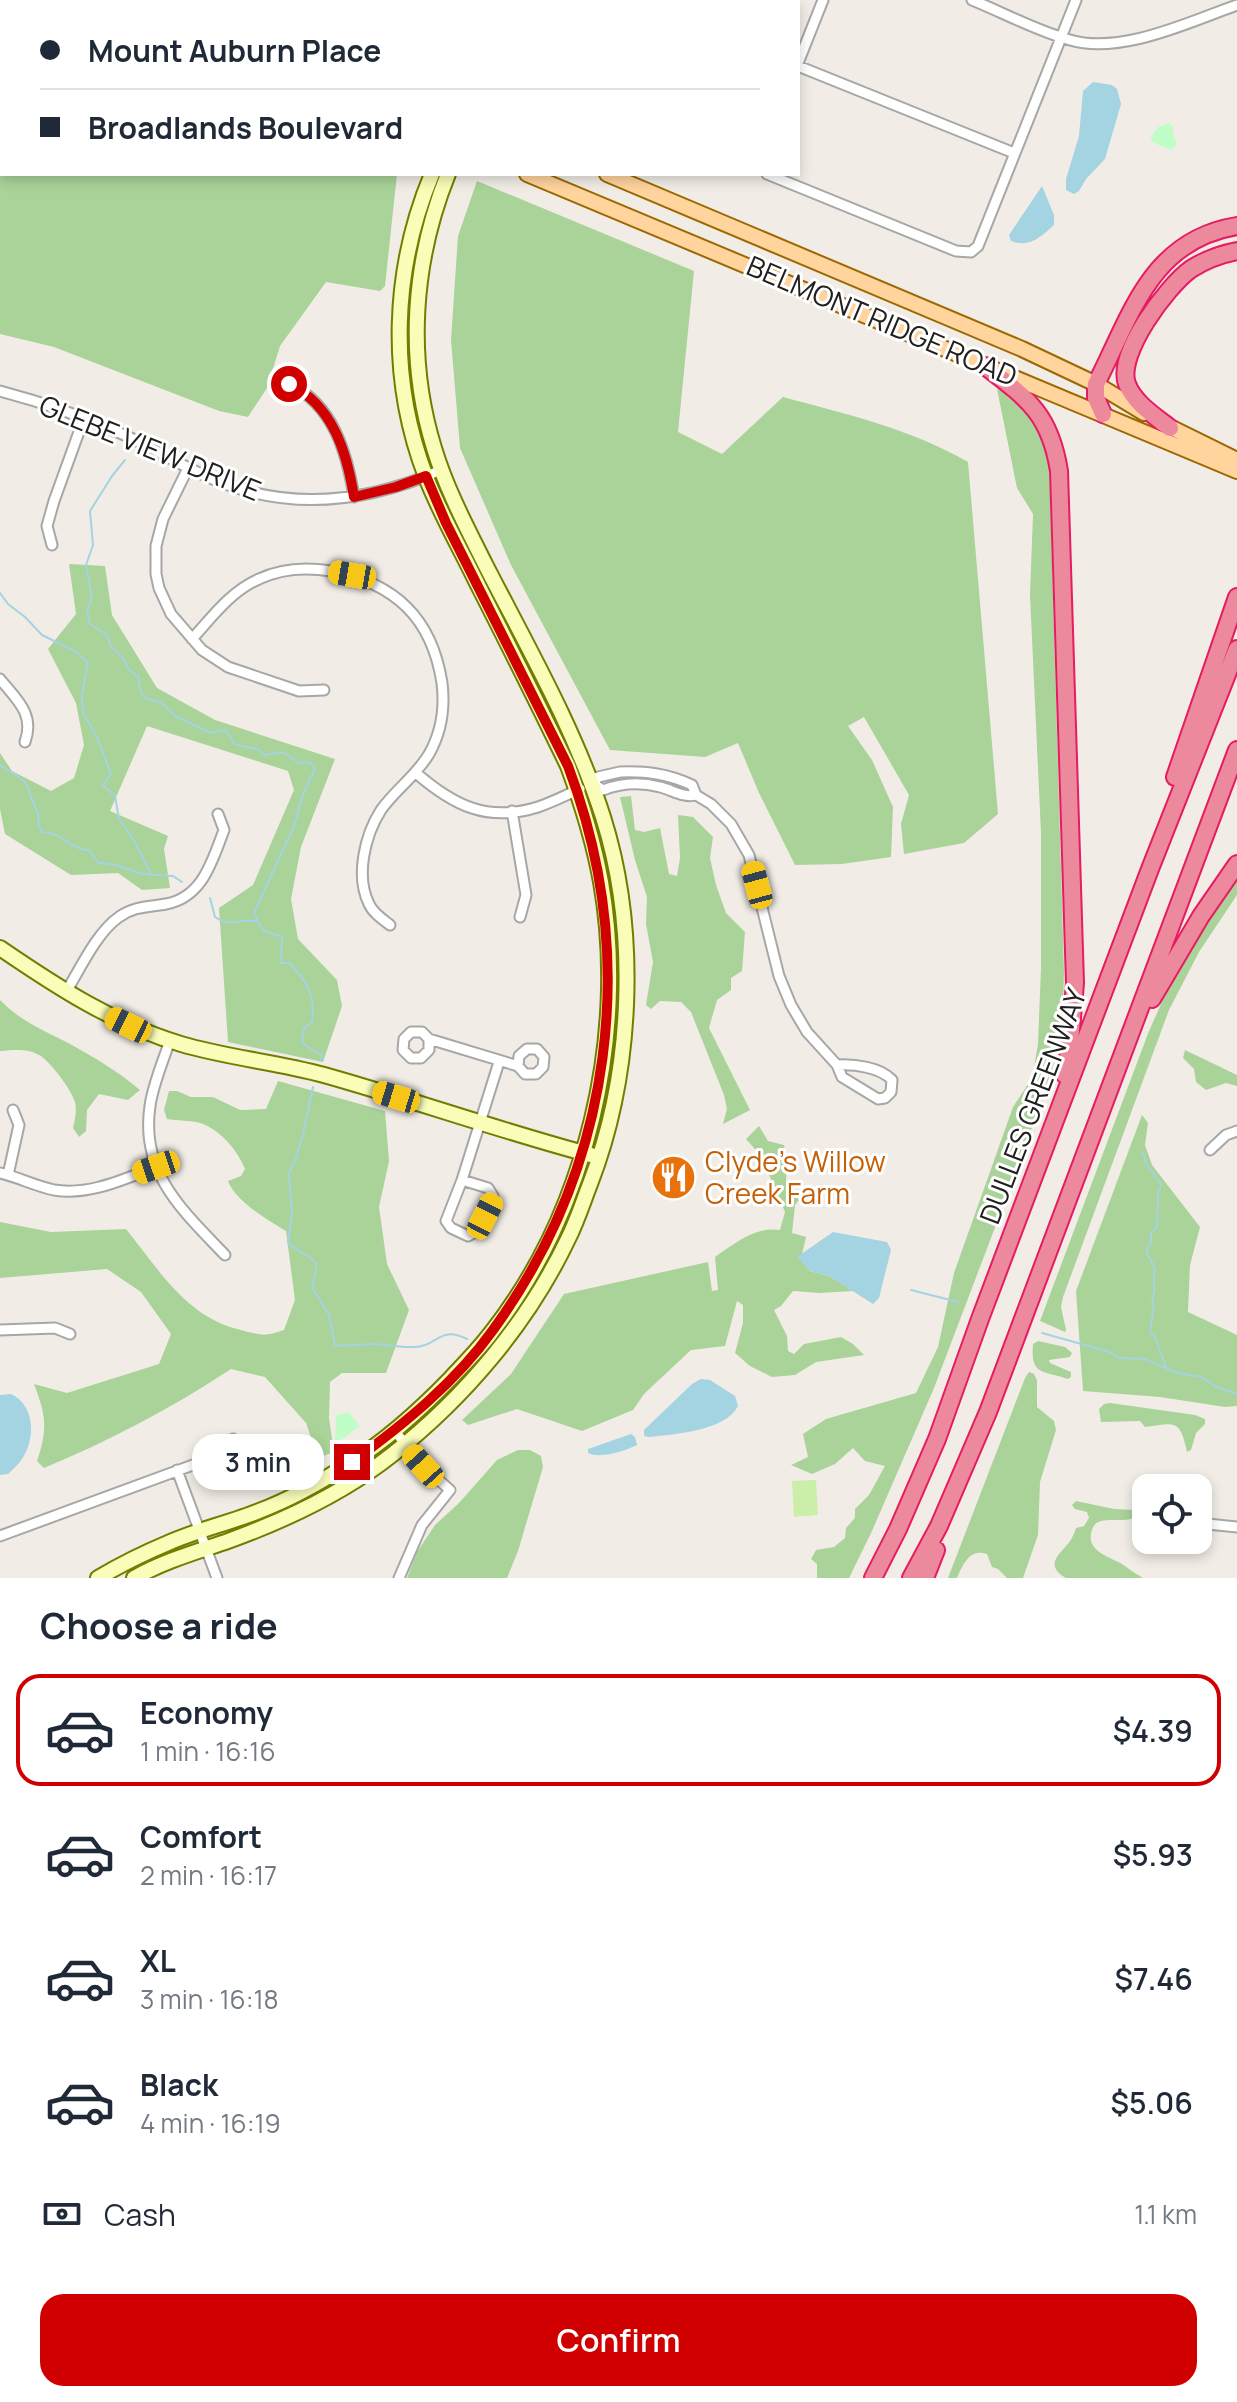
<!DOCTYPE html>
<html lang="en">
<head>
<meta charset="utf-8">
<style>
  body { margin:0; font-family:Manrope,sans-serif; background:#f2f2f3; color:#1f2937; height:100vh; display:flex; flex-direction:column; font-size:30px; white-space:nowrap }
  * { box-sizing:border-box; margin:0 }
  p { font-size:26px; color:#747a83 }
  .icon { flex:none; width:44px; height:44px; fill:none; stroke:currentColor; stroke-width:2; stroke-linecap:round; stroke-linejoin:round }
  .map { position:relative; height:1578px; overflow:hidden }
  .details { display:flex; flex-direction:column; background:#fff; flex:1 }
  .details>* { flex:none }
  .banner { position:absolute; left:0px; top:0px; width:800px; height:176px; box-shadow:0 4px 12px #0003; display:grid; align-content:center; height:176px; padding:0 40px; background:#fff }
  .buttons { position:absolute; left:1132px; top:1474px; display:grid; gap:16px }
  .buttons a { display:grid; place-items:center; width:80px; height:80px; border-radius:16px; background:#fff; box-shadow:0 4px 12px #0003; font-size:40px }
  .end { position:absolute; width:36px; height:36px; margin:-18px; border:10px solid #d00000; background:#fff; box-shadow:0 0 0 4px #fff }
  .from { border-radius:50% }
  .bubble { position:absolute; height:56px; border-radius:24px; background:#fff; box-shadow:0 4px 12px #0003; font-size:26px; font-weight:600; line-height:56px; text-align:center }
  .car { position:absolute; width:24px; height:48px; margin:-24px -12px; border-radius:10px; box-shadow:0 0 6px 2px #0007; background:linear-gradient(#f5c518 24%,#345 0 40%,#f5c518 0 76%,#345 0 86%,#f5c518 0) }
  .banner b { display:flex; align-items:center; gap:28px; height:76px; font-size:30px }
  .banner b+b { border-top:2px solid #e0e1e3 }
  .banner i { width:20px; height:20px; background:#1f2937 }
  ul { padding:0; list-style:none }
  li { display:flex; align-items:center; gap:24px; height:112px; margin:0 16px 12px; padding:0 24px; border:4px solid transparent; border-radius:24px }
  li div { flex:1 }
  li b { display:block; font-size:30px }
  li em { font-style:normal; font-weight:600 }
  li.selected { border-color:#d00000 }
  li>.icon { width:72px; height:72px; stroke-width:1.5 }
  h2 { padding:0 40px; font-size:36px; line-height:96px }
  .pay { display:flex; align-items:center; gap:20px; height:88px; padding:0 40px; font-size:30px }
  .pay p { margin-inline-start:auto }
  .cta { display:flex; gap:16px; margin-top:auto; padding:16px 40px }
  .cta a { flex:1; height:92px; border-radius:24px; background:#d00000; color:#fff; font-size:32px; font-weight:600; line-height:92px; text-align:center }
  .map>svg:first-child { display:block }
  .grass { fill:#cbeea9 }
  .forest { fill:#a9d398 }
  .park { fill:#c1fdc6 }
  .water { fill:#a4d3e1 }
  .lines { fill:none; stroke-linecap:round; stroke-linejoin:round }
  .stream { stroke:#a4d3e1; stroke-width:2 }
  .street-casing { stroke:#a7a7a7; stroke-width:13 }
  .secondary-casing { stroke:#707e00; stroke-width:18 }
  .primary-casing { stroke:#9c6800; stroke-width:18 }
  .highway-casing { stroke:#e61c62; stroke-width:20 }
  .street { stroke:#fff; stroke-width:9 }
  .secondary { stroke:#fafdb8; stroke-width:14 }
  .primary { stroke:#ffd49d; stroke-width:14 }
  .highway { stroke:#ec899c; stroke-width:16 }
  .route { stroke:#d00000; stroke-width:10 }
  .labels { text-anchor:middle; stroke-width:6; stroke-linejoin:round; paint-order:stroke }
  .street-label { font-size:28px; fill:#202020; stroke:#fff }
  .food-label { font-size:28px; fill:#c56008; stroke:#fff; text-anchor:start }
</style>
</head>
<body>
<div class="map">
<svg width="1237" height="1578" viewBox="0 0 1237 1578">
  <rect width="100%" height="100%" fill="#f1ede6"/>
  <path class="grass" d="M816 1480 818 1515 794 1517 792 1481Z"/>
  <path class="forest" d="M2 130V174H397L385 286 380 291 326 282 280 346 267 388 248 417 219 411 54 347 0 334V135Z
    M477 181 694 271 678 432 722 454 783 397C846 414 911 429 968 462L998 814 964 843 904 854 901 824 909 795 864 717 848 726 872 760 893 807 891 857 842 864 795 865 759 793 738 743 705 757 610 750 511 565 460 448 451 340 458 236Z
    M997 389 1021 399 1039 424 1049 460 1064 971 1063 1014 1055 1061 1021 1159 934 1388 872 1531 849 1578H817V1564L811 1559 816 1550 834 1547 845 1538 846 1528 855 1518V1509L869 1495 885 1466 865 1461 853 1448 835 1464 812 1474 791 1465 808 1457 803 1434 826 1419 916 1393 938 1347 954 1273 1013 1107 1032 1078 1038 1044 1041 968V833L1030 595 1033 514 1017 488Z
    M69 564 105 566 112 615 157 688 215 720 335 759 301 847 291 899 298 939 337 980 342 1006 323 1062 228 1042 219 908 253 885 294 790 288 771 147 726 110 811 168 836 164 849 170 888 142 890 118 873 71 875 5 834 0 809V753L12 771 51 791 74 778 84 745 76 703 48 649 76 614Z
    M631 796 635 830 644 832 660 828 669 874 677 876 680 858 678 815 693 817 713 837 710 858 716 885 726 913 745 932 742 971 731 978V990L717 1000 709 1028 750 1110 723 1124 727 1109 724 1095 691 1012 681 1002 660 1001 651 1009 646 1005 653 962 646 924 647 897 635 860 620 797Z
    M1237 873V895L1199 952 1169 1010 1063 1297 1061 1307 1066 1330 1065 1332 1040 1321 1149 1031 1174 975 1200 930Z
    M0 1000C20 1021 45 1031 70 1044 94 1057 119 1072 140 1090L128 1100 99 1094 87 1110 86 1131 79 1137 73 1128C75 1119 77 1110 75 1102 71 1089 50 1061 39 1055 27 1048 13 1050 0 1051Z
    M1185 1050 1237 1075V1086L1226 1083 1206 1090 1196 1082 1194 1069 1183 1058Z
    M278 1081 385 1111 389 1161 379 1207 387 1264 409 1310 386 1373H342L330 1382 329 1418 334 1452 318 1458 306 1423 265 1377 231 1369C172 1408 109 1441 44 1468L37 1461C48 1428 46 1416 34 1384L67 1393 159 1364 171 1334 141 1292 107 1269 0 1278V1222L51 1232 126 1229C159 1270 187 1318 241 1330 261 1335 264 1337 284 1330L295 1300 286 1231C268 1220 235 1201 228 1181L241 1176 245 1169C238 1151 220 1129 200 1123 190 1120 177 1121 167 1119L164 1110 169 1091H177L191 1097H213L240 1110 266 1109Z
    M1142 1115 1148 1123 1145 1145 1152 1165 1200 1227 1190 1265 1188 1312 1237 1335V1406L1225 1407 1160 1397 1083 1391 1076 1291Z
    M759 1126 768 1141 784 1145 787 1161 786 1180 799 1200 795 1205 792 1233 806 1237 802 1254 798 1257 810 1271 829 1276 853 1291 820 1293 793 1291 781 1306 774 1310 787 1336 788 1351 794 1354 804 1344 841 1337 853 1344 864 1355 816 1362 795 1375 772 1377 750 1366 735 1353 743 1323V1305L737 1301 725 1346 691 1350 644 1394 633 1410 582 1431 517 1409 468 1425 462 1420 511 1374 564 1294 708 1262 712 1291 718 1290 715 1257C734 1244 756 1226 780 1230L785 1212 761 1156 746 1139Z
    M1038 1341 1065 1347 1072 1353 1070 1357 1049 1360 1050 1363 1071 1372V1377L1068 1379C1043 1370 1030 1376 1033 1344Z
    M1029 1372 1034 1374 1037 1380V1407L1054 1421 1056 1430 1040 1482 1038 1535 1023 1578H1007L998 1569 992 1567 987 1554C970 1548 963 1564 957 1578H948L1025 1378Z
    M1110 1403 1195 1415 1205 1419V1424L1196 1433 1191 1450 1187 1452C1180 1418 1175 1423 1145 1427L1140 1421 1101 1422 1099 1409 1104 1404Z
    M518 1450H530L541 1456 543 1467 518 1551 507 1578H407L417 1552 435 1525 459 1503 497 1460Z
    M1076 1501 1114 1509 1135 1510 1138 1516C1127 1523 1114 1518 1101 1521 1096 1523 1094 1524 1092 1530 1085 1551 1108 1556 1122 1564 1129 1569 1136 1574 1143 1578H1066C1047 1567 1055 1558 1066 1546 1071 1541 1074 1534 1076 1528L1084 1526 1089 1518 1087 1512 1075 1509 1072 1505Z"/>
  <path class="park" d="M1169 123 1173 127V133L1177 144 1171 150 1154 143 1150 139 1158 127Z
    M349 1412 360 1426 341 1440 335 1441 336 1415Z"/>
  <path class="water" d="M1093 82 1112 85 1117 89 1121 104 1105 159 1086 179 1079 191 1074 194 1066 190V179L1079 136 1083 91Z
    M1042 186 1054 215V225C1041 237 1029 248 1011 241L1009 235Z
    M833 1232 887 1242 891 1250 879 1298 873 1304 829 1276 810 1271 797 1257Z
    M701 1379 710 1380 735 1396 738 1406C725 1431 675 1434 649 1437L644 1436V1430L692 1384Z
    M11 1394C35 1405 36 1438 22 1459 19 1464 13 1469 8 1474L0 1475V1395Z
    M631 1434 635 1437 637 1445C624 1451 602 1459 588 1453V1449Z"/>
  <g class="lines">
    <path class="stream" d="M125 460 112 476 90 511 93 545 86 565 92 597 87 612 90 624 107 635 110 645 122 657 131 672 138 676 141 693 147 699 160 702 177 717 211 733 226 730 234 744 259 750 264 755 283 752 299 763 309 762 315 768 303 795 294 826 254 913 258 922
      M0 593 8 604 25 617 42 635 77 652 88 663 82 695 83 713 97 737 111 774 103 785 115 796 119 819 130 834 151 873
      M0 765C8 772 20 775 26 784 27 787 37 811 38 814 39 822 37 825 42 832 63 832 72 851 89 850L98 863 113 864 143 874 173 876 182 882
      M210 898 215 917C232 929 241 916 258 922L264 931 282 937 281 963H290C307 982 316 996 312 1022 303 1028 301 1034 303 1044L322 1055 321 1060
      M313 1087 303 1134 295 1161 289 1173 292 1212 288 1243C297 1251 307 1254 315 1262L316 1270 312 1287 329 1315 335 1345C348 1347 361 1344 374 1344 387 1344 400 1348 413 1347 438 1347 439 1325 467 1339
      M1143 1152 1146 1164 1161 1184 1158 1195 1157 1227 1151 1233V1242L1146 1251 1155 1268C1152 1277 1157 1290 1152 1298L1154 1306 1150 1332 1155 1337 1166 1367
      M911 1290 958 1302
      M1042 1333 1110 1352 1119 1358 1144 1359 1178 1373 1201 1377 1216 1387 1237 1394"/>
    <defs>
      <path id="street" d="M411 0 413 2
        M632 0 637 2
        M972 0C1004 13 1037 31 1070 40 1121 55 1189 22 1237 5
        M452 2 453 0
        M504 2 505 0
        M519 2V0
        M668 2 669 0
        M798 63 823 0
        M798 66 1014 153
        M767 174 956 251 971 252 978 246 1076 0
        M289 384C333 404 347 453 354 497
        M0 391C42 402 82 416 122 434 154 448 183 467 215 480 291 512 368 502 441 470
        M188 468 163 519 156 546V574L159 588 171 614 202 650 228 667 299 691 324 690
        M52 545 47 526 54 501 84 418
        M192 639C212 617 231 591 259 579 282 568 306 567 331 571 395 583 432 618 442 683 445 708 441 733 429 754 416 776 395 790 381 810 365 835 355 876 369 904 373 913 382 919 390 925
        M0 679C17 700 35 714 25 742
        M620 772C647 771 668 774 692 785L696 795C682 798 673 790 660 787 641 782 621 783 603 790L594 784 598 777Z
        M416 773C453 805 487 823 538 807 553 802 566 795 580 789
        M696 795 711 804 731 824 749 855 779 976 791 1005 807 1032 837 1065 842 1077 878 1099 885 1098 891 1092 892 1080C880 1067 854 1064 837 1065
        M512 811 526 895 520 917
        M66 992C80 969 97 932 119 917 134 906 149 907 166 904 203 897 212 861 224 830L218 814
        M429 1039V1050L421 1058H411L403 1050 404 1039 411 1032H422L429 1039 518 1066 525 1074H536L543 1067 544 1057 537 1049H527L519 1056 518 1066
        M170 1040C163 1062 153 1084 150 1106 140 1173 183 1211 225 1255
        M1210 1150 1226 1135 1237 1131
        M0 1173C18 1177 35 1186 54 1190 89 1196 124 1179 156 1167
        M8 1175 19 1125 13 1110
        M462 1180 488 1188 493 1196 477 1231 468 1236 451 1228 446 1221Z
        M462 1180 499 1062
        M0 1330 55 1328 70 1334
        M394 1430 423 1466 450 1490 422 1525 399 1578
        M177 1470 217 1578
        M1198 1523 1237 1527
        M0 1536 220 1455 233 1439"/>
      <path id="secondary" d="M0 948C57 987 114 1024 181 1044 228 1058 277 1062 324 1075 413 1100 501 1131 591 1155
        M98 1578C120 1565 144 1553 168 1543 197 1530 229 1523 259 1511 291 1499 321 1482 350 1463 387 1440 420 1410 451 1378 465 1363 479 1349 491 1333 587 1211 628 1034 601 882 594 843 582 804 568 766 538 704 507 642 476 581 459 546 440 513 426 477 388 378 392 270 432 174
        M134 1578C164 1561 196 1552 228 1541 286 1520 344 1493 393 1454 465 1397 528 1323 568 1239 577 1221 583 1202 590 1184 633 1073 639 931 603 817 575 729 527 646 485 564 466 526 446 488 434 448 406 357 413 261 448 174"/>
      <path id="primary" d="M254 0 256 2
        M291 0 293 2
        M527 174 1237 471
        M607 174 1022 349 1096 384 1144 413
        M1162 423 1237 460"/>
      <path id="highway" d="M985 366C1028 399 1050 414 1059 471L1075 983 1069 1053 1064 1074
        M1103 414 1096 398V384C1131 316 1150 240 1237 226
        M1170 428C1155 416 1134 403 1127 384 1116 354 1167 286 1191 269 1205 260 1221 254 1237 251
        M1175 777 1237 597
        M1152 999 1201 916 1237 864
        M873 1578 898 1529 937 1439 980 1319 1150 869 1237 649
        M911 1578 939 1526 988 1412 1237 750
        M925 1578 936 1550"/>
    </defs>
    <use href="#street" class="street-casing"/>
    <use href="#secondary" class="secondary-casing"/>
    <use href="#primary" class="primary-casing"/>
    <use href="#highway" class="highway-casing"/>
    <use href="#street" class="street"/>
    <use href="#secondary" class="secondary"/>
    <use href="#primary" class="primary"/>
    <use href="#highway" class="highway"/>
  </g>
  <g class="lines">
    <path class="route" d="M289 384C333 405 347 453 354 497L396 487 426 476 446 523 568 766C640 957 613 1165 493 1330 456 1382 403 1425 352 1462"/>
  </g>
  <defs>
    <symbol id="restaurant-disc" viewBox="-11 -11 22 22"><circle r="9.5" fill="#e8710a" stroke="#fff"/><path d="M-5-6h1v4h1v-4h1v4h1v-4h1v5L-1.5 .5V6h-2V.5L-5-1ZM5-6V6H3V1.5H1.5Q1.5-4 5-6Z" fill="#fff"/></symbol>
  </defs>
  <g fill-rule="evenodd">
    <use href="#restaurant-disc" x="648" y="1152" width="51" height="51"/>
  </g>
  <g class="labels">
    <g class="street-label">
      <text transform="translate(882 321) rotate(23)" y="10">BELMONT RIDGE ROAD</text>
      <text transform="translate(150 448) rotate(22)" y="10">GLEBE VIEW DRIVE</text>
      <text transform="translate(1033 1106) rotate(-69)" y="10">DULLES GREENWAY</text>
    </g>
    <g class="food-label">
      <text x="705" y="1172">Clyde's Willow<tspan x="705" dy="32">Creek Farm</tspan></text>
    </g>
  </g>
</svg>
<div class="buttons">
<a><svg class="icon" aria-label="locate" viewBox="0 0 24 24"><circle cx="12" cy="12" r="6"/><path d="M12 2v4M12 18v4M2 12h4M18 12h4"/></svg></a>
</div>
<i class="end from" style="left:289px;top:384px"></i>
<i class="end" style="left:352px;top:1462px"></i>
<div class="bubble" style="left:192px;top:1434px;width:132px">3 min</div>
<i class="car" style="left:352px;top:575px;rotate:280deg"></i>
<i class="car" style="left:757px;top:885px;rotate:345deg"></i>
<i class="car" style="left:128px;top:1025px;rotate:296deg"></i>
<i class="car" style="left:396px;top:1097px;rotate:287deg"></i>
<i class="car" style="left:156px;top:1167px;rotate:251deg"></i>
<i class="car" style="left:485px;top:1216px;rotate:27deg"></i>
<i class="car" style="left:423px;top:1466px;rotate:318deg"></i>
<div class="banner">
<b><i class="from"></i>Mount Auburn Place</b>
<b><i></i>Broadlands Boulevard</b>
</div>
</div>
<section class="details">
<h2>Choose a ride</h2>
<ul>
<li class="selected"><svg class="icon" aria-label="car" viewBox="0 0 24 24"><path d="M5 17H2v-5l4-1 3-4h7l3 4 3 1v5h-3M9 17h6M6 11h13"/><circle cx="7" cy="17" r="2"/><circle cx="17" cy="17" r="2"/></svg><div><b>Economy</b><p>1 min · 16:16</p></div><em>$4.39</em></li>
<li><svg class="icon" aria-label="car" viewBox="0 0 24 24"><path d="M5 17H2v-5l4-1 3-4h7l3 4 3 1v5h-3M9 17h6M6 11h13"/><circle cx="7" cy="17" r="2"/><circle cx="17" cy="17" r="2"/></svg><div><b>Comfort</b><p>2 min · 16:17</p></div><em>$5.93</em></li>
<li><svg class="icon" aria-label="car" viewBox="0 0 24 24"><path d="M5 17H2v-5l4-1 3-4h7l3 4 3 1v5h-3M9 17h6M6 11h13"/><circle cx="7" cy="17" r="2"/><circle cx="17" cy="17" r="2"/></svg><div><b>XL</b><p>3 min · 16:18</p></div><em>$7.46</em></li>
<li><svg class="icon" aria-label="car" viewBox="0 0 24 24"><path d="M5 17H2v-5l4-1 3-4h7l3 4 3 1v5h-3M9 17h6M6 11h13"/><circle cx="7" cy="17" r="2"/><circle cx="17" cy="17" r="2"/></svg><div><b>Black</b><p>4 min · 16:19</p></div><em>$5.06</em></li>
</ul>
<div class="pay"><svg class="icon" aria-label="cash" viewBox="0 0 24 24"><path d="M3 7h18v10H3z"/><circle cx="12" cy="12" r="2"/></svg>Cash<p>1.1 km</p></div>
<div class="cta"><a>Confirm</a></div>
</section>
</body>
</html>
